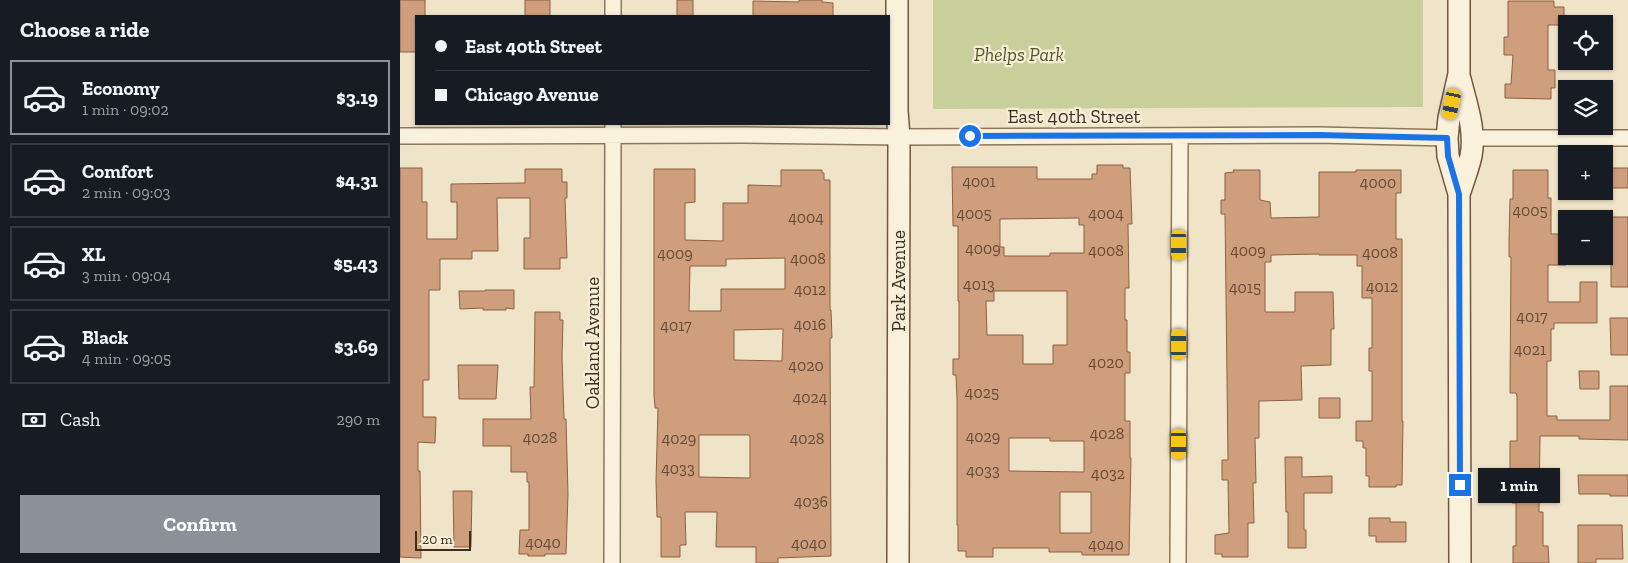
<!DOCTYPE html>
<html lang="en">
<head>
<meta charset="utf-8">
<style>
  body { margin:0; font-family:"Zilla Slab",serif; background:#20242c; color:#f1f3f6; height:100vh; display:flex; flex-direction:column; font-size:19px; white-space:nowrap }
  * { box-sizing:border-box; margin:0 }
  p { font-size:16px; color:#9ea1a6 }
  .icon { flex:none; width:28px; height:28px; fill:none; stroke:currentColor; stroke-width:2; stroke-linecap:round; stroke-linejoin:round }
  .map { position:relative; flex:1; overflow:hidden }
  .side { display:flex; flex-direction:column; background:#171b24; width:400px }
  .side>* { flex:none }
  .banner { position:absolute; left:15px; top:15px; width:475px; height:110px; border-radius:0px; box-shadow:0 1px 4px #0004; display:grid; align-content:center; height:110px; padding:0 20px; background:#171b24 }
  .tools { position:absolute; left:1158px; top:15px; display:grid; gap:10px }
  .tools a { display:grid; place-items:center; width:55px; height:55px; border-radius:0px; background:#171b24; box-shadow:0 1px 4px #0004; font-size:25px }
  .scale { position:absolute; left:15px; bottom:12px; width:56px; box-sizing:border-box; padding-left:5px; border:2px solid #3d2e20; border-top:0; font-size:14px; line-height:18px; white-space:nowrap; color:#3d2e20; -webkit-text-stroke:4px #f7eed8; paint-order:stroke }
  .end { position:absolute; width:22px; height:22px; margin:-11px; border:6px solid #1a73e8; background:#fff; box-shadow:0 0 0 2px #fff }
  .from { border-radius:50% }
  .bubble { position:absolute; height:35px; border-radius:0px; background:#171b24; box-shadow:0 1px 4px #0004; font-size:16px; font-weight:800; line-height:35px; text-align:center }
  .car { position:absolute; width:15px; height:30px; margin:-15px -8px; border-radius:6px; box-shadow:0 0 4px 1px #0007; background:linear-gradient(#f5c518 24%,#345 0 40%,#f5c518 0 76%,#345 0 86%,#f5c518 0) }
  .banner b { display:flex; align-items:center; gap:18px; height:48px; font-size:19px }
  .banner b+b { border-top:1px solid #363941 }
  .banner i { width:12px; height:12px; background:#f1f3f6 }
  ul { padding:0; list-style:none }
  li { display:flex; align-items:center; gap:15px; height:75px; margin:0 10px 8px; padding:0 10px; border:2px solid #363941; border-radius:0px }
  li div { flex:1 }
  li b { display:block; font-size:19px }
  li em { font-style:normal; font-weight:800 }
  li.active { border-color:#8c9099 }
  li>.icon { width:45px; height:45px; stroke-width:1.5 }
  h2 { padding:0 20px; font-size:22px; line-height:60px }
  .pay { display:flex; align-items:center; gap:12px; height:55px; padding:0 20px; font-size:19px }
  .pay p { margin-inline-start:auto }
  .action { display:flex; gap:10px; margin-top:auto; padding:10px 20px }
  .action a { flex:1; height:58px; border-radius:0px; background:#8c9099; color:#fff; font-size:20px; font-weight:800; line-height:58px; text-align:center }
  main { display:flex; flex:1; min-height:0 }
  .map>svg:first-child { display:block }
  .green { fill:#c9cf9b }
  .building { fill:#cf9f7d; stroke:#8d5f41; fill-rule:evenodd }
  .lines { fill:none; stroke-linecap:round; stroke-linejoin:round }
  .street-casing { stroke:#8d765c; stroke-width:18 }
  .secondary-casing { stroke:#6f573f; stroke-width:24 }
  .street { stroke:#faf1dc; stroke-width:15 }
  .secondary { stroke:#faf1dc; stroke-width:21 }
  .route { stroke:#1a73e8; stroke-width:6 }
  .labels { text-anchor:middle; stroke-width:4.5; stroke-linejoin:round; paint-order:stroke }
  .number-label { font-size:16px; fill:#624a37 }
  .park-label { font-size:19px; font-style:italic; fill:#4d5a26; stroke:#f7eed8 }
  .street-label { font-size:19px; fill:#3d2e20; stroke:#f7eed8 }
</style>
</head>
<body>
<main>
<section class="side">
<h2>Choose a ride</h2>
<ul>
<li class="active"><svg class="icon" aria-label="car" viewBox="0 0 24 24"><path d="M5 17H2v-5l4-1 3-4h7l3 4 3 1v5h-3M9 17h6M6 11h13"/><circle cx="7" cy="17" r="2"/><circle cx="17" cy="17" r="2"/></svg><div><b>Economy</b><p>1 min · 09:02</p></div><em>$3.19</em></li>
<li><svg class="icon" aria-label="car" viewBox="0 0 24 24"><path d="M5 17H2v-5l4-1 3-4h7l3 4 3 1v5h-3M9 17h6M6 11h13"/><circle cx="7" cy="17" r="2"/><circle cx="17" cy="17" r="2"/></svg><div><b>Comfort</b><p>2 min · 09:03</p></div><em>$4.31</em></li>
<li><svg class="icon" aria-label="car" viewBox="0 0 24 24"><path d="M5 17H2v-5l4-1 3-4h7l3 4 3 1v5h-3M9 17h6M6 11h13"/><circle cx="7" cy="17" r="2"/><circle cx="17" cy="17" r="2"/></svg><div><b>XL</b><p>3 min · 09:04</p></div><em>$5.43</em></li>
<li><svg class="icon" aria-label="car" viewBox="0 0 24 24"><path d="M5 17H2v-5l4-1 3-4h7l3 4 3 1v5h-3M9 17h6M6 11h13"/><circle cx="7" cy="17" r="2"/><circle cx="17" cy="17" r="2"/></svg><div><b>Black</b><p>4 min · 09:05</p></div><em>$3.69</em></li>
</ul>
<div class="pay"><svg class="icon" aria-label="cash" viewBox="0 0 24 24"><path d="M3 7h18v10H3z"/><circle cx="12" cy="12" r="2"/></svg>Cash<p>290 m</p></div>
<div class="action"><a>Confirm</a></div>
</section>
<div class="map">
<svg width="1228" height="563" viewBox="0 0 1228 563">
  <rect width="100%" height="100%" fill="#f0e4c8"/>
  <path class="green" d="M533 0H1023V107L533 109Z"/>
  <path class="building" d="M0 0H25V16H16V52H0Z
    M125 0H150V16H125Z
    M277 0H293V16H277Z
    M399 0H422V2L433 3V16H353V1L399 2Z
    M1108 1H1154V7H1164V25H1148V70H1155V88H1151V99L1105 98V84H1111L1113 55H1104V37H1108Z
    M697 165H723V168H730L732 224H728L729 288H725V320H727V352H730V373H725V421H730V458H731L729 555H682V552H649V548H593V557H566V551H558V525H557V400L556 375H553V359H559V301H558V226H553L552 167H637V179H692V174H697ZM679 218V225H684V253H650V256H604V247H600V219ZM594 291H667V345H653V364H623V335H587L586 301H594ZM609 438H650V441H684V472L609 471ZM660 492H691V533H660Z
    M0 168H22V202H27V239H57V202H51V184L125 183V169H162V182H167V198H165L167 258H160V269H124V238H130V198H97L98 251H72V259H40V290H29V380H23V417H36L35 443 18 442V471H20L21 558 0 557Z
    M1211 168H1228V188H1211Z
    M254 169H295V202L285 203V240L323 241V203H348V185L381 186V170H422V173H424V180H430V310H431L432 338H430L431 556 378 558V563H356V547H316L317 512H285L286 545H280V557H261V517H257L256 481 258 408H255L254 395ZM385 258V289H321V311H289L290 266H326V259ZM383 329 382 361 334 360V330ZM299 435H349L350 437V478L299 477Z
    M833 170H860V200L870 202 871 218 919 217V172H956V170H1001V193H996V239H1002V421H1003L1002 485H996V487H969V476H966V448H963V441H956V421H972V371H969V348H972V298H962V266H957V255H919V254L871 255V262H865V312H895V292H933L934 329H931V365L901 366 902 400 859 401V438H855L856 483H853L854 523H848V557H822V554H815V535L829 533 828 480H822V460H828L825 214H821V200H825V173L834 172Z
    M1113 170H1148V198H1151V234H1166V265H1148V302H1180V282H1197V323H1154V329H1151V361H1147V416H1157V420H1210V386H1228V440L1179 439V436H1140L1139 512H1143V546H1148L1149 563H1113V546H1116V503H1112V491H1110V441H1117V396L1116 393H1110L1111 257H1109V241L1110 199H1113Z
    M1211 217H1228V287H1211Z
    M85 290H114V309L106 308V310H83V308L60 309 59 291H85Z
    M135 312H160V320H163L162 357 164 419H166L168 494 166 554H145V556H128V554H119L120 530H129V482H127V472H111V446H83V419H131L130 387H134Z
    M1210 318H1228V355H1211Z
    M58 365H98L96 399H59Z
    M1179 371H1199V389H1180Z
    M919 398H940V418H919Z
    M885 457H902V477L932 476V493H904V530H906V548H888V512H886Z
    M1178 475H1228V496H1210V494H1179Z
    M53 491H72L71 547H54Z
    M969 518H990V522H1006V542H976V536H969Z
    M1178 525H1222L1223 559H1196V563H1178Z"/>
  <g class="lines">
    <defs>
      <path id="street" d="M213 16V0
        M0 136 343 135 499 137 918 135 1047 138
        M1073 138H1228
        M212 563 213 124
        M778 563 780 137"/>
      <path id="secondary" d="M497 0V111L499 137 498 563
        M1059 0V74L1049 118 1047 138 1048 156 1059 194 1060 563
        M1059 194C1063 182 1068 169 1071 156 1076 130 1066 104 1060 79"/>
    </defs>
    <use href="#street" class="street-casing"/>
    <use href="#secondary" class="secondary-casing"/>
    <use href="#street" class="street"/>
    <use href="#secondary" class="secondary"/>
  </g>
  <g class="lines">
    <path class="route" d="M570 136 918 135 1047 138 1048 156 1059 194 1060 485"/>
  </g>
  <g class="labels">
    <g class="number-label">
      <text x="579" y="187">4001</text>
      <text x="978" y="188">4000</text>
      <text x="1130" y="216">4005</text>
      <text x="574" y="219">4005</text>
      <text x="706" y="219">4004</text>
      <text x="406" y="223">4004</text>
      <text x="583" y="254">4009</text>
      <text x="706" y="256">4008</text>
      <text x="848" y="256">4009</text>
      <text x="980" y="258">4008</text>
      <text x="275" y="259">4009</text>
      <text x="408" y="264">4008</text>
      <text x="579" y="290">4013</text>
      <text x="982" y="292">4012</text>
      <text x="845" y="293">4015</text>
      <text x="410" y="295">4012</text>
      <text x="1132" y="322">4017</text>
      <text x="410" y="330">4016</text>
      <text x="276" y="331">4017</text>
      <text x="1130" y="355">4021</text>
      <text x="706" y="368">4020</text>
      <text x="406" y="371">4020</text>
      <text x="582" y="398">4025</text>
      <text x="410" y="403">4024</text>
      <text x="707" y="439">4028</text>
      <text x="583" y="442">4029</text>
      <text x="140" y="443">4028</text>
      <text x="279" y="444">4029</text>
      <text x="407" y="444">4028</text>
      <text x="278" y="474">4033</text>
      <text x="583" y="476">4033</text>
      <text x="708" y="479">4032</text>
      <text x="411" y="507">4036</text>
      <text x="143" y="548">4040</text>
      <text x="409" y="549">4040</text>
      <text x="706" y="550">4040</text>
    </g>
    <g class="park-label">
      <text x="619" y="61">Phelps Park</text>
    </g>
    <g class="street-label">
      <text x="674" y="123">East 40th Street</text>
      <text transform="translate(498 281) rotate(-90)" y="7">Park Avenue</text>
      <text transform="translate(192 343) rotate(-90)" y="7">Oakland Avenue</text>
    </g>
  </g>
</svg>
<div class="tools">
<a><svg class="icon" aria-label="locate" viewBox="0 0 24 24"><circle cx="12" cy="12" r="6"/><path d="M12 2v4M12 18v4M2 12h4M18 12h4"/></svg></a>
<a><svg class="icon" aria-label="layers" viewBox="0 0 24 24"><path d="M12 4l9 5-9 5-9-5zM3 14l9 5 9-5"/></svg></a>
<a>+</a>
<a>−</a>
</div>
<div class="scale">20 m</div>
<i class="end from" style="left:570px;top:136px"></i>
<i class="end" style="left:1060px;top:485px"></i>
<div class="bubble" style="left:1078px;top:468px;width:82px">1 min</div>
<i class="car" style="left:1052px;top:104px;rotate:192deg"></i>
<i class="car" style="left:779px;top:245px;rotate:180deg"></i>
<i class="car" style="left:779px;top:344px;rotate:0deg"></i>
<i class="car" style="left:779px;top:444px;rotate:180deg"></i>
<div class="banner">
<b><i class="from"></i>East 40th Street</b>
<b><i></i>Chicago Avenue</b>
</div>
</div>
</main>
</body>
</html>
